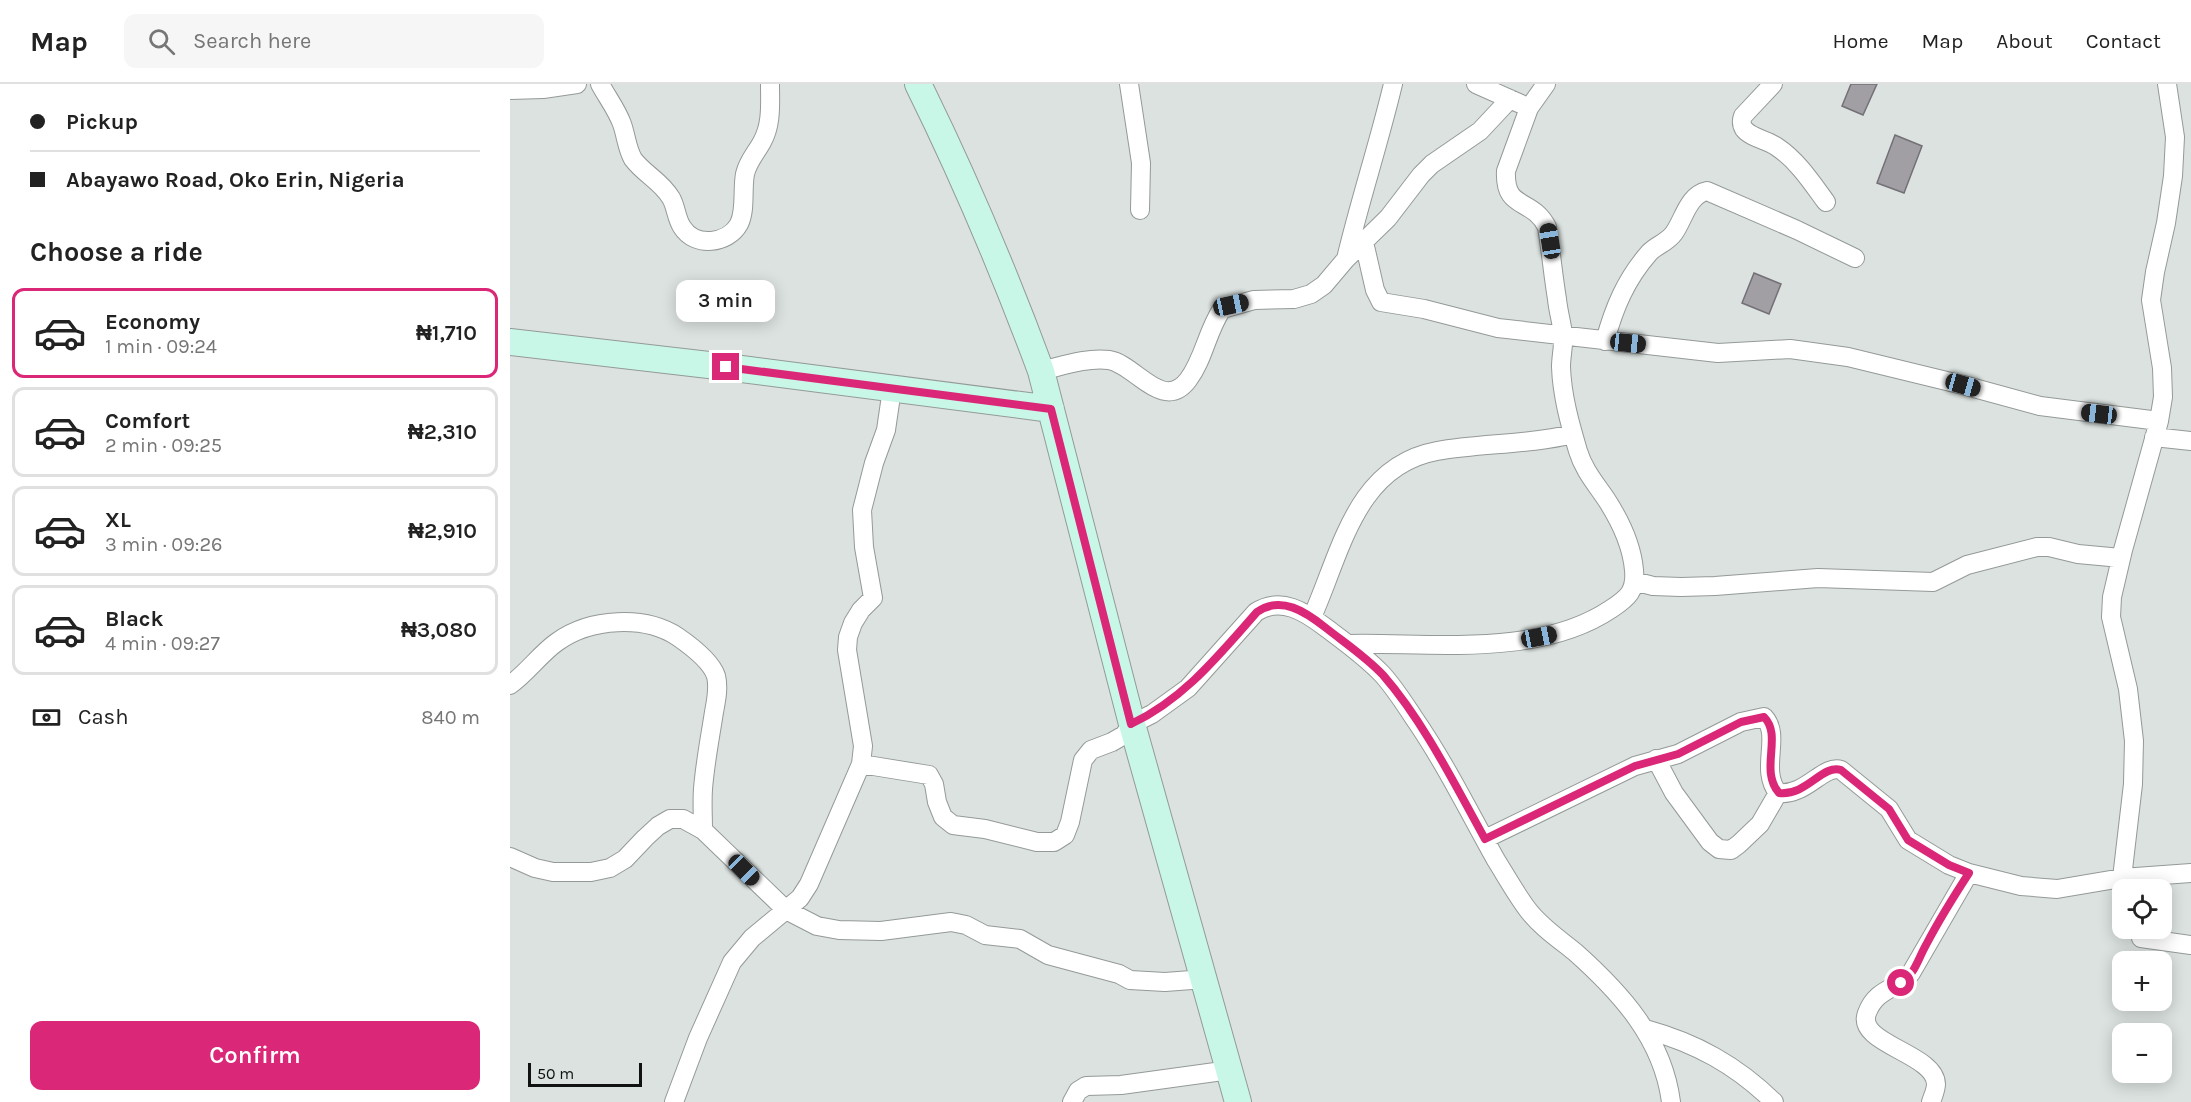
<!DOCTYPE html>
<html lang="en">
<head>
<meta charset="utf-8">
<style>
  body { margin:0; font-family:Karla,sans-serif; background:#f6f6f6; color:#222; height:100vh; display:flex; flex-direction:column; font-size:22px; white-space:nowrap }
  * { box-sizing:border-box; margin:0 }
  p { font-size:20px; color:#767676 }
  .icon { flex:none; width:33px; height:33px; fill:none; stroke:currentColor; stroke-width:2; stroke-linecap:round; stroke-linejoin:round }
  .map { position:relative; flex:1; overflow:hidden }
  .panel { display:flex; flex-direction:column; background:#fff; width:510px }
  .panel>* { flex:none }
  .banner { display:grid; align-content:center; height:132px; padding:0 30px; background:#fff }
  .tools { position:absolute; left:1602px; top:795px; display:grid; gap:12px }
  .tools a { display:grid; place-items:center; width:60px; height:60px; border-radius:12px; background:#fff; box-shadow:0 3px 15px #0003; font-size:30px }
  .scale { position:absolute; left:18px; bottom:15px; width:114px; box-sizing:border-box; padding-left:6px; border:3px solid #111312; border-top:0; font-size:16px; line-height:21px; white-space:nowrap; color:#111312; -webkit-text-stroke:4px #dbe2df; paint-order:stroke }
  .end { position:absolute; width:27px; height:27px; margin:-14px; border:8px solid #db2777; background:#fff; box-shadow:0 0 0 3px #fff }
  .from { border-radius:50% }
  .bubble { position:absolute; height:42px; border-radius:12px; background:#fff; box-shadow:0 3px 15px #0003; font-size:20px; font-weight:600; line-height:42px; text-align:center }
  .car { position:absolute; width:18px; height:36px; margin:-18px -9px; border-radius:8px; box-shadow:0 0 4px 2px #0007; background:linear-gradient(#222 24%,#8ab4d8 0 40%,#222 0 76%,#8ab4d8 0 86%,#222 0) }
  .banner b { display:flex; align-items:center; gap:21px; height:57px; font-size:22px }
  .banner b+b { border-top:2px solid #e0e0e0 }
  .banner i { width:15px; height:15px; background:#222 }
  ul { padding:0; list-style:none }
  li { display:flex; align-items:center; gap:18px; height:90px; margin:0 12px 9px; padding:0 18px; border:3px solid #e0e0e0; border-radius:12px }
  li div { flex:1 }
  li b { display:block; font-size:22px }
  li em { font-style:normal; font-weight:600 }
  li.selected { border-color:#db2777 }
  li>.icon { width:54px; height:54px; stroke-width:1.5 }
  h2 { padding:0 30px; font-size:27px; line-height:72px }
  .pay { display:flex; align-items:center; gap:15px; height:66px; padding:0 30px; font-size:22px }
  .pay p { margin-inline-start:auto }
  .action { display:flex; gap:12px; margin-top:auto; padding:12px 30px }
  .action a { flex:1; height:69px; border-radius:12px; background:#db2777; color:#fff; font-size:24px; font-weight:600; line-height:69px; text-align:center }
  header { display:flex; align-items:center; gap:36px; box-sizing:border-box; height:84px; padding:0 30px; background:#fff; border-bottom:2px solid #e0e0e0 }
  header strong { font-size:28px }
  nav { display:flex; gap:33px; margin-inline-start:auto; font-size:21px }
  .search { width:420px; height:54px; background:#f6f6f6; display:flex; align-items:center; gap:15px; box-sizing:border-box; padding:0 21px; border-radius:12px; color:#767676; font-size:22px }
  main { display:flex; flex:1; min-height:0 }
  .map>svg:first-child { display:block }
  .building { fill:#a19fa4; stroke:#737076; stroke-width:1.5 }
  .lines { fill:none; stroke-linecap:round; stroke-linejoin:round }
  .street-casing { stroke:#949a97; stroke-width:20 }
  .secondary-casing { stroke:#949a97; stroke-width:28 }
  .street { stroke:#fff; stroke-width:18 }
  .secondary { stroke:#c8f7e8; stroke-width:26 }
  .route { stroke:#db2777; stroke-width:8 }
</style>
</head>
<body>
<header>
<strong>Map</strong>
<div class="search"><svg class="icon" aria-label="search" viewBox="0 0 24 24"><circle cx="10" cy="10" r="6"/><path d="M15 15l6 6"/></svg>Search here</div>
<nav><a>Home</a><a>Map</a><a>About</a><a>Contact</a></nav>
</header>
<main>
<section class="panel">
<div class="banner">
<b><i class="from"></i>Pickup</b>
<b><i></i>Abayawo Road, Oko Erin, Nigeria</b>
</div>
<h2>Choose a ride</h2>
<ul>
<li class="selected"><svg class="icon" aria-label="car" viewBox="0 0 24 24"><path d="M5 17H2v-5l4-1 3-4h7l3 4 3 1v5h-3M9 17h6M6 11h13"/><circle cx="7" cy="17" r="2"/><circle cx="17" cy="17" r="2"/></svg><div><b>Economy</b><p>1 min · 09:24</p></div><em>₦1,710</em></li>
<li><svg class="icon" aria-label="car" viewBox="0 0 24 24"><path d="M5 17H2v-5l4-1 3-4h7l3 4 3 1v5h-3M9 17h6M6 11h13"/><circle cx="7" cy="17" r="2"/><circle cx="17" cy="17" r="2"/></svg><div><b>Comfort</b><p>2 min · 09:25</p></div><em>₦2,310</em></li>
<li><svg class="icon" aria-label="car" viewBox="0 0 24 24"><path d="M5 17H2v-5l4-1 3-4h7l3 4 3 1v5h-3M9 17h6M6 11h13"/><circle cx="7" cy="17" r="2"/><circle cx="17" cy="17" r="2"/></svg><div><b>XL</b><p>3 min · 09:26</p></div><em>₦2,910</em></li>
<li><svg class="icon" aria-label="car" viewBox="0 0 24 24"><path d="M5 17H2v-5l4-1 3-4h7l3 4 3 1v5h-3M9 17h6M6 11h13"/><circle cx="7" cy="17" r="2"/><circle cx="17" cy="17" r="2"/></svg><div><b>Black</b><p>4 min · 09:27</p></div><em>₦3,080</em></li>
</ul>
<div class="pay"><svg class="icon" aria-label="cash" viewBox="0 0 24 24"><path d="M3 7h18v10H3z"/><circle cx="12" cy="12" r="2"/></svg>Cash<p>840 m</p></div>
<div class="action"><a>Confirm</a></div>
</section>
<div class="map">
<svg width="1681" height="1018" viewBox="0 0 1681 1018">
  <rect width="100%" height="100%" fill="#dbe2df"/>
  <path class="building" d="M1341 0H1367L1353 31 1332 22Z
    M1385 51 1412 62 1394 109 1367 99Z
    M1244 189 1271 200 1259 230 1232 219Z"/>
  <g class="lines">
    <defs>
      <path id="street" d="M90 0C97 13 107 26 112 40 116 51 117 65 123 75 134 90 151 97 161 114 166 122 166 134 172 143 185 164 218 160 229 140 236 126 232 106 235 90 238 77 246 69 252 58 262 40 260 20 260 0
        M619 0 631 79 630 126
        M966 0 1011 20
        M1263 0 1233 32C1231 37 1231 40 1234 45 1241 54 1258 56 1267 63 1287 76 1302 99 1316 118
        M0 6 33 5 67 0
        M854 158 865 206 871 218 914 225 988 244 1208 269 1280 265 1338 273 1453 301 1530 322 1649 337
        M836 175C850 116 869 59 883 0
        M1095 257C1104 224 1116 195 1139 169 1146 161 1157 159 1164 149 1174 135 1178 111 1197 107L1287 146 1345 174
        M531 287C552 282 577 273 599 276 625 280 653 329 678 296 694 275 697 247 712 225L744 216 784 215 801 210 814 201 836 175 878 134 911 91 922 80 970 47 1000 15
        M1644 353 1681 357
        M1124 497 1143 502 1171 503 1205 502 1308 494 1423 498 1457 481 1527 463H1539L1568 470 1611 474
        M802 533C831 469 845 382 927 367 972 359 1018 361 1063 350
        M838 560C921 558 1028 574 1101 525 1118 514 1126 507 1124 486 1122 463 1110 437 1098 418 1087 401 1074 387 1068 367 1060 340 1052 312 1051 283 1051 272 1054 261 1053 251 1052 239 1048 227 1047 215 1043 191 1041 167 1037 143 1022 113 994 127 996 87L1019 24 1036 0
        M0 601C18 588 30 570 47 558 80 534 135 531 168 553 181 562 201 577 206 592 209 604 206 617 204 628 200 654 195 679 193 705 192 718 193 732 193 746
        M1146 675 1164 709 1200 758 1209 765 1221 766 1229 760 1250 740 1268 709
        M351 680 419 691 424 700 427 718 433 733 443 741 475 745 527 758H544L555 751 560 738 573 676 581 666 602 658 614 651 622 640 642 630 678 604 746 528C771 512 795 528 815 543 835 558 855 572 872 590 884 603 894 619 904 634 935 679 959 728 986 776 996 792 1006 810 1018 826 1031 843 1049 855 1065 868 1111 909 1153 955 1161 1018
        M975 755 1125 682 1168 670 1231 638 1254 633C1272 652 1249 685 1268 709 1297 712 1313 680 1331 686L1379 725 1398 756 1439 781 1459 789 1511 802 1547 805 1612 794 1681 789
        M0 773 25 784 43 788H81L100 784 115 775 135 754 148 742 160 735H173L193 746 276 826 307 842 329 846 371 847 441 838 456 841 475 851 510 855 538 871 609 890 620 896 655 898 695 895
        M1612 794 1623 700 1624 657 1618 605 1601 533 1602 513 1613 466 1649 337 1653 313 1652 284 1641 216 1645 188 1656 139 1663 92 1665 53 1657 0
        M1631 854 1681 861
        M1135 945C1186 959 1226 981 1264 1018
        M164 1018 188 954 222 878 242 854 290 814 299 800 351 680 353 662 337 566 338 553 343 539 351 526 363 514 354 463 352 426 364 379 376 346 382 305
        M562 1018 568 1007 576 1002 611 1001 720 986
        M1421 1018C1423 1012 1426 1006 1426 1000 1425 969 1345 960 1357 929 1367 903 1388 906 1401 889L1459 789"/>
      <path id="secondary" d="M408 0C454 93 495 190 531 287L622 640 728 1018
        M0 258 216 283 541 325"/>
    </defs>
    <use href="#street" class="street-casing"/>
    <use href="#secondary" class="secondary-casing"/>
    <use href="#street" class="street"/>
    <use href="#secondary" class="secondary"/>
  </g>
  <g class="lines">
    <path class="route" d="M216 283 541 325 621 640C674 615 709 571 747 528 771 511 796 528 816 544 835 559 856 573 873 591 914 638 945 701 975 755L1125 682 1168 670 1231 638 1254 633C1273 652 1249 686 1269 709 1297 712 1312 680 1331 686L1379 725 1398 756 1439 781 1459 789C1444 812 1429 836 1416 861 1408 875 1405 890 1391 899"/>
  </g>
</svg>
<div class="tools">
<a><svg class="icon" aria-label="locate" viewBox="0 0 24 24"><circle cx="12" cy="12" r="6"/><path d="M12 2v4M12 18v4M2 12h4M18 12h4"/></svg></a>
<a>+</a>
<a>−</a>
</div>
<div class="scale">50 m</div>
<i class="end from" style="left:1391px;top:899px"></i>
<i class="end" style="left:216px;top:283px"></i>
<div class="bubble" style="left:166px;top:196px;width:99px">3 min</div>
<i class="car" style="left:1040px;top:157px;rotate:351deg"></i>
<i class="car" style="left:721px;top:221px;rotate:78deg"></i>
<i class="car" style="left:1118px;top:259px;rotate:96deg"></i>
<i class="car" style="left:1453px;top:301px;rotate:106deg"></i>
<i class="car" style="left:1589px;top:330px;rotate:277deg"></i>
<i class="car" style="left:1029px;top:553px;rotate:79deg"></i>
<i class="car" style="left:234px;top:786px;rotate:135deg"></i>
</div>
</main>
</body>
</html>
